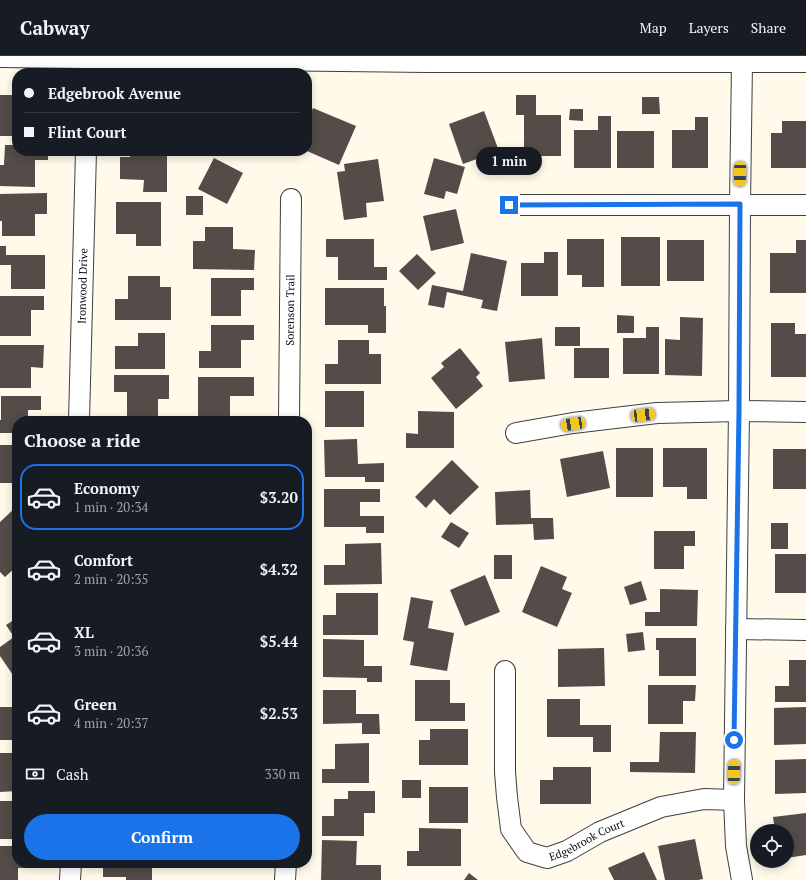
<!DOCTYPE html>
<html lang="en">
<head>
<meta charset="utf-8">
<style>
  body { margin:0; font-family:"PT Serif",serif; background:#242831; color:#f1f3f6; height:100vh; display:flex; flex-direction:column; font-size:15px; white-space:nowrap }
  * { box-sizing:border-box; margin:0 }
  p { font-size:13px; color:#9ea1a6 }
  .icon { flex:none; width:22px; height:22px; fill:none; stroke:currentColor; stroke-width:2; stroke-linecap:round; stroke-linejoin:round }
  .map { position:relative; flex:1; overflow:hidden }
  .details { position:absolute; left:12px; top:360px; width:300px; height:452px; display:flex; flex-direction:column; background:#171b24; border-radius:16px; box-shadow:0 2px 10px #0003 }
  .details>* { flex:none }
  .hud { position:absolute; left:12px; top:12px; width:300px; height:88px; border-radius:16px; box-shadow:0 2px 10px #0003; display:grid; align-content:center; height:88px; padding:0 12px; background:#171b24 }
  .buttons { position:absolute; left:750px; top:768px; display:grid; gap:8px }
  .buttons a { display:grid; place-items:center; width:44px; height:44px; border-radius:50%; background:#171b24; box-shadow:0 2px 10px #0003; font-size:20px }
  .end { position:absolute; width:18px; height:18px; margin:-9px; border:5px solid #1a73e8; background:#fff; box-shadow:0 0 0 2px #fff }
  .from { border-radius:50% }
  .bubble { position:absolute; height:28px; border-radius:14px; background:#171b24; box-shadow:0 2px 10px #0003; font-size:13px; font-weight:700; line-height:28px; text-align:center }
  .car { position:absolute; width:12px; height:24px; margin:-12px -6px; border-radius:5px; box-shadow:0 0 3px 1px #0007; background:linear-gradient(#f5c518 24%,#345 0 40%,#f5c518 0 76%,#345 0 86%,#f5c518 0) }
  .hud b { display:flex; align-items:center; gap:14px; height:38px; font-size:15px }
  .hud b+b { border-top:1px solid #363941 }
  .hud i { width:10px; height:10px; background:#f1f3f6 }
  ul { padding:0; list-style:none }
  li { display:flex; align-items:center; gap:12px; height:66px; margin:0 8px 6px; padding:0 4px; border:2px solid transparent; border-radius:16px }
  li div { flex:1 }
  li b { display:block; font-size:15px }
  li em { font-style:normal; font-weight:700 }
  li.active { border-color:#1a73e8 }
  li>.icon { width:36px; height:36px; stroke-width:1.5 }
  h2 { padding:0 12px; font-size:18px; line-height:48px }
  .pay { display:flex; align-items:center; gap:10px; height:44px; padding:0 12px; font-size:15px }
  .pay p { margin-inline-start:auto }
  .button { display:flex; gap:8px; margin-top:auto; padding:8px 12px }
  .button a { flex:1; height:46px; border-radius:24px; background:#1a73e8; color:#fff; font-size:16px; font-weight:700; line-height:46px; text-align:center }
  header { display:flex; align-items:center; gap:24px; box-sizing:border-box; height:56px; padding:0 20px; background:#171b24; border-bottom:1px solid #363941 }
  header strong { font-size:19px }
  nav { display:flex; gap:22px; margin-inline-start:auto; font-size:14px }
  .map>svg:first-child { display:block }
  .building { fill:#544c48 }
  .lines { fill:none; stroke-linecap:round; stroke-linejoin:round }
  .minor-casing { stroke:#3f3f3f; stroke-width:22 }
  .minor { stroke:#fff; stroke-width:20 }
  .route { stroke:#1a73e8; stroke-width:5 }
  .labels { text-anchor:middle; stroke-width:4; stroke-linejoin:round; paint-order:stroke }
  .street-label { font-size:11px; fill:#0c0c0c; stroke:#fff }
</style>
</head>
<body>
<header>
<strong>Cabway</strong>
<nav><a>Map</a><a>Layers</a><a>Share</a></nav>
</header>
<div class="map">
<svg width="806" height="824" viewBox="0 0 806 824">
  <rect width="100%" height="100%" fill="#fffaea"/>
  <path class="building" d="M0 39H17V80H0Z
    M516 39H536V59H561V100H524V59H516Z
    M642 41H659L660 58H642Z
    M313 52 356 70 339 109 307 95V66Z
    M570 53H583V65L569 64Z
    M484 55 499 95 463 108 449 68Z
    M598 60H611V112H574V74H598Z
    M695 61H708V112H672V74H695Z
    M782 65H806V112H771V77H782Z
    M617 75H654V112H617Z
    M5 89H17V95H48V104H35V131L0 130V109H4Z
    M130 95H167V136H143L144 124 120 123V101H130Z
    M214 102 243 117 227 148 198 133Z
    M434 102 465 111 457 138 446 135 444 143 424 138Z
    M378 103 384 145 366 147 367 161 344 164 337 116 345 115 344 108Z
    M47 137V158H35V180H2V165H0V138Z
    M186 140H203V159H186Z
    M116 146H161V190H136V178H116Z
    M456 153 464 187 431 195 423 160Z
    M205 171H233V193L255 194 254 214 193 213V185H205Z
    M621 181H660V230H621Z
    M326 183H374V211H387V224H338V201H326Z
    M567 183H604V231H582V219H567Z
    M667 184H704V225H667Z
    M796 184H806V237H770V197H796Z
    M0 190H6V199H45V233H11V209H0Z
    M544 196H558V240H521V207H544Z
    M471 197 507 205 497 255 481 252 483 244 447 236 444 252 428 249 432 229 463 235Z
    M417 198 436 217 418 234 399 215Z
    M128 220H160V231H171V264H115V243H128Z
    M211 222H254V234H241V260H211Z
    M325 232H384V250H386V277H368V269H325Z
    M0 240H44V254H31V280H0Z
    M617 259 634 260V277H617Z
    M680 261 703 262 702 320 665 319V283L680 284Z
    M771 267H795V278H806V321H771Z
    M211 269H254V284H241V312H199V295H211Z
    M555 271H580V290H555Z
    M646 271H659V318H623V282H646Z
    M138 277H165V313H115V290H138Z
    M542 282 545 323 509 326 505 286Z
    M338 284H369V298H381V328H325V308H338Z
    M0 289H44L43 312 31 311V332H0Z
    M460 292 480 317 476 321 483 330 456 353 431 322 444 311 441 307Z
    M574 292H609V322H574Z
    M114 319H169V343H158V362H127V336H114Z
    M198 321H254V340H230V362H198Z
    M325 335H364V371H325Z
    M1 340H41V354H28V365H17V377H0V364H1Z
    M418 355 454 356V392H406V377L418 378Z
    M357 383 358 408 384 407V426H365V421H325L324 384Z
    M0 389H17V427H0Z
    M616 392H653V441H616Z
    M663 392H707V443H687V431H663Z
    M773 393H806V433H773Z
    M603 395 610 432 567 441 560 403Z
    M452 404 479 431 450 459 434 443 426 452 415 441Z
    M324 433H380V446H360V460H384V477H366V471H324Z
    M530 434 531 462H553L554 483 534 484 533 468 496 469 495 436Z
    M17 450V510L5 521 0 516V466Z
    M451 466 469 477 459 492 441 481Z
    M771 467H788V493H771Z
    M654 475H695V490H684V513H654Z
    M381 487 382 528 324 529V509H345V488Z
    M775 498H806V537H775Z
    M494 499H512V523H494Z
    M541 510 567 521 562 533 572 537 557 571 522 556Z
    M485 519 500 556 465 570 450 534Z
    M641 525 647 544 630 549 624 531Z
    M660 533 698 534 697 570H645V556H660Z
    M336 537H378V579H323V559H336Z
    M411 541 433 545 428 572 454 577 447 615 410 609 414 586 403 584Z
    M17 562V625L0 600V591L14 581 6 569Z
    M643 576 645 594 628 596 626 578Z
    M656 582H696V620H659V594H656Z
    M323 583 364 584V610H382V626H367V622L323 621Z
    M604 592 605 630 558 631V593Z
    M789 604H806V646H775V630H789Z
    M415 624H450V647H465V665H415Z
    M648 629H696L695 645H683V668H648Z
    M323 634H356V658H379L380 678H362V667L323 668Z
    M547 643H580V669H611V696H593V681H547Z
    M0 651H17V684H0Z
    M806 651V688L774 689V652Z
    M430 673H468V709H419V684H430Z
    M660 676H696L695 717 630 716V706H659Z
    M369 687V727H322V713H335V688Z
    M0 697H17V735L0 736Z
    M806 703V737L775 738V704Z
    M553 711H591V748H540V724H553Z
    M402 724H421V742H402Z
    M429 731H468V767H429Z
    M348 735H375V757H364V780H322V760H334V743H348Z
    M0 745H17V758H12V783H0Z
    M806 757V799L787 802V775H775L773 761Z
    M419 772 461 773V810H407V795H419Z
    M695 783 703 823 698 824H665L658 790Z
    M322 784 357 785 356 809H381V824H321Z
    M0 790H17V807H32V812H18V824H0Z
    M644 796 657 824H614L608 812Z
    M103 807H152V824H126V821H103Z
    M201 807H225L224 811H201Z
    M469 817 478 824H464Z"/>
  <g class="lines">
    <defs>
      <g id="minor">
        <path d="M0 1 428 6H806"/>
        <path d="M509 149H806"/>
        <path id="s1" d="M79 365 86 95"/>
        <path id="s2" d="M289 365 291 143"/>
        <path d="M516 377 573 367 657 357 739 355 806 356"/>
        <path d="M736 573 806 574"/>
        <path id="s3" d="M505 615V716L507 741 511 773 527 796 547 802 567 795 600 776 661 751 704 743 734 744"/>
        <path d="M70 824 71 807"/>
        <path d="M285 824 286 807"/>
        <path d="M742 824 736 790 734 744 739 355 740 148 742 7"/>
      </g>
    </defs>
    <use href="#minor" class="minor-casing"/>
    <use href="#minor" class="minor"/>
  </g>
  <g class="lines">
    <path class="route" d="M509 149 740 148 739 355 734 684"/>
  </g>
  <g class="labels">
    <g class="street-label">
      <text dy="4" stroke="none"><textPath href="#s1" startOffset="135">Ironwood Drive</textPath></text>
      <text dy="4" stroke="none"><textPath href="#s2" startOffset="111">Sorenson Trail</textPath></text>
      <text dy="4" stroke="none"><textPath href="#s3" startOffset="251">Edgebrook Court</textPath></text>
    </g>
  </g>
</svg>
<div class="buttons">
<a><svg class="icon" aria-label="locate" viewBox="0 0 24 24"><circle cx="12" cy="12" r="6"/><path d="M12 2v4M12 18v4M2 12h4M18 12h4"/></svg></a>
</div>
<i class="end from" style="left:734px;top:684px"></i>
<i class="end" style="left:509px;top:149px"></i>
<div class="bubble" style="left:476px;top:91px;width:66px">1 min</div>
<i class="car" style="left:740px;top:118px;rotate:181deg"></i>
<i class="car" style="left:643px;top:359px;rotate:83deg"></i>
<i class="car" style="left:573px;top:368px;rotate:261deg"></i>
<i class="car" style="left:734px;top:716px;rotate:1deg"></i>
<div class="hud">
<b><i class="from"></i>Edgebrook Avenue</b>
<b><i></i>Flint Court</b>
</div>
<section class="details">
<h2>Choose a ride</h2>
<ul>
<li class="active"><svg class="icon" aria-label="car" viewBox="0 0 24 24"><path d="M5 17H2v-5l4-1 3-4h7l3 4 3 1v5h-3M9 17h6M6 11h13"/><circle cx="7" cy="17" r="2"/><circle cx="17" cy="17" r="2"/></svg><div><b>Economy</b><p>1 min · 20:34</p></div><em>$3.20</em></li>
<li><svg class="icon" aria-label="car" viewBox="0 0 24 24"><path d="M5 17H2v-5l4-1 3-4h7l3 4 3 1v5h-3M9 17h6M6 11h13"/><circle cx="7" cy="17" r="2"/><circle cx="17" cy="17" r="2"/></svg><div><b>Comfort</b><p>2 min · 20:35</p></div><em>$4.32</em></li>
<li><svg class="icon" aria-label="car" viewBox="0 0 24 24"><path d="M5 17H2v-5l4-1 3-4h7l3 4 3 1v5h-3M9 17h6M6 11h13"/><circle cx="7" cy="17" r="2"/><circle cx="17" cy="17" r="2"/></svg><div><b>XL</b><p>3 min · 20:36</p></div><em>$5.44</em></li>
<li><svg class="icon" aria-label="car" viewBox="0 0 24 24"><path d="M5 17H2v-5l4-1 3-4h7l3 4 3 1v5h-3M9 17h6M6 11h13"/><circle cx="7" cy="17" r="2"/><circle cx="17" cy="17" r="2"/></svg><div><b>Green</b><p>4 min · 20:37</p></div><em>$2.53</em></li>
</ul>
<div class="pay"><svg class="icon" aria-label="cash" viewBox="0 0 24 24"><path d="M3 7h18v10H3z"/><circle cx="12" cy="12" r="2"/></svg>Cash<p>330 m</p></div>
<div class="button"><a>Confirm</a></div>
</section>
</div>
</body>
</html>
